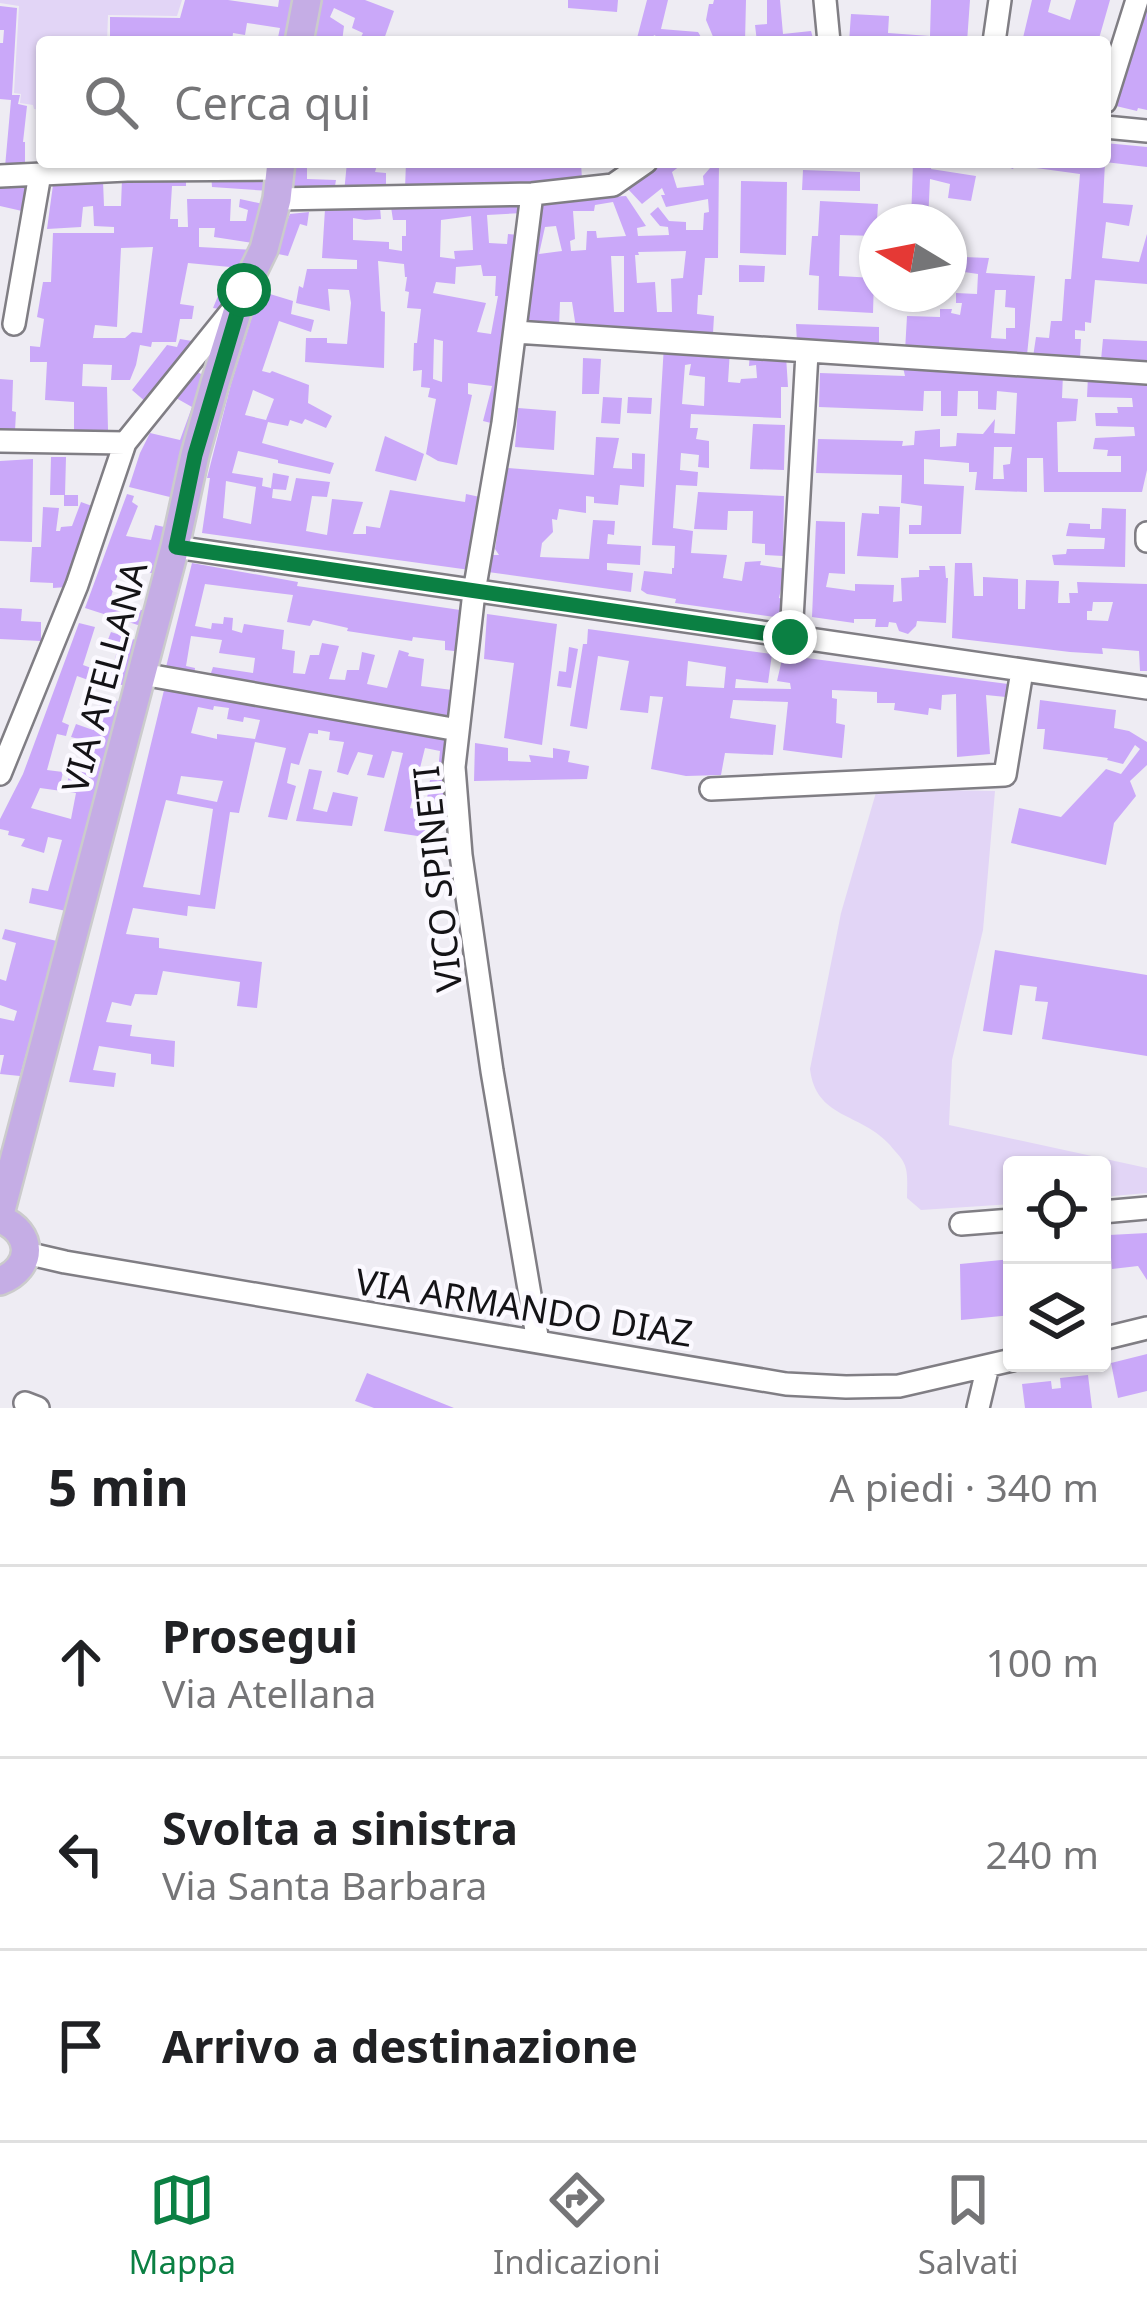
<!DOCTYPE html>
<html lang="it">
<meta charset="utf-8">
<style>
body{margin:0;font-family:"Noto Sans",sans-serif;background:#f6f6f6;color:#202124}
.controls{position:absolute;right:36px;bottom:36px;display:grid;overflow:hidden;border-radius:12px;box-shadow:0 3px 9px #0004}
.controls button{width:108px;height:108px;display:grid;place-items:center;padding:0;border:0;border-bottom:3px solid #e0e0e0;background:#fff;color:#202124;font:60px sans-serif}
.compass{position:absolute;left:859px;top:204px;width:108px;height:108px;border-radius:50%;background:#fff;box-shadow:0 3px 9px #0004;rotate:280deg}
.stop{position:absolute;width:36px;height:36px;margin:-27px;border:9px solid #0b8043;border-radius:50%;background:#fff}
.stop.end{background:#0b8043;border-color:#fff;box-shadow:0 3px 12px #0008}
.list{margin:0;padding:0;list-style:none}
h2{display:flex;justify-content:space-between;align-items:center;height:156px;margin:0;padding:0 48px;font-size:51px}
h2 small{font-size:39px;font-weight:400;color:#757577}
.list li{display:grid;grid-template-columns:78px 1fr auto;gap:36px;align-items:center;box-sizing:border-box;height:192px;padding:0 48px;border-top:3px solid #e0e0e0}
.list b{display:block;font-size:45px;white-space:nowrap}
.list p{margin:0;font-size:39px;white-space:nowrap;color:#757577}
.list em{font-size:39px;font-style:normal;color:#757577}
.icon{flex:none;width:66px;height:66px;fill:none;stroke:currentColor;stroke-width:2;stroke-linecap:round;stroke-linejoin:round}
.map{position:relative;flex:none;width:1147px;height:1408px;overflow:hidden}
.search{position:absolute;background:#fff;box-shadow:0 3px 9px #0004;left:36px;right:36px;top:36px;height:132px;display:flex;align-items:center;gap:30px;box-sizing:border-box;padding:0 42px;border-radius:12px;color:#757577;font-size:45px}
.sheet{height:732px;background:#fff}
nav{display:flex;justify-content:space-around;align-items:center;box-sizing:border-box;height:168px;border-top:3px solid #e0e0e0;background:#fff;font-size:33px;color:#757577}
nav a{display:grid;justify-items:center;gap:6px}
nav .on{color:#0b8043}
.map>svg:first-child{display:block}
.green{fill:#e2d5f6}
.building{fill:#caa8f9;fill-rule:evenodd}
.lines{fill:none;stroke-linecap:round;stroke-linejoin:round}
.minor-casing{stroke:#807e84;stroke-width:26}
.major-casing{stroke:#cbcbcc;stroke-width:32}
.minor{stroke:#fff;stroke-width:21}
.major{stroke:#c5ade5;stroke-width:27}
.route{stroke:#0b8043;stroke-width:15}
.labels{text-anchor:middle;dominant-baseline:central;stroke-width:9;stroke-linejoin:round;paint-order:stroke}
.street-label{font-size:36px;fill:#141316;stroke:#fbf9ff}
</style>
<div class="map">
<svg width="1147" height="1408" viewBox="0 0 1147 1408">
<rect width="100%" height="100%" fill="#eeecf3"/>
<path class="green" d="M0,0H182L177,16L108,15L107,42H42V110L34,109L33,105L20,103L21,94L14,93L19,6L0,3Z
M877,789L995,791L983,930L952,1060L949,1125L1147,1168V1193L1102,1197V1165H1012V1204L921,1210L907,1198C907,1189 908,1178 906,1169C904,1159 896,1153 890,1145C860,1112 816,1119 810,1069L841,913Z"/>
<path class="building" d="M185,0H228L278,7L279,0H301L294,42H277L280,28L247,23L245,35L233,33L232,42L110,40V17L180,18Z
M318,0H365L394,11L383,42L359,41L363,33L352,28L355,18L334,8L330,17L344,26L342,42H310Z
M568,0H618L617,12L568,8Z
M647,0H668L661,29L698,32L704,42L664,40L654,35L652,42H636Z
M714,0H746L745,42L714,39L706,20L709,4H713Z
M767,0H780L783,34L811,31L814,42H757L755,25L767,24Z
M931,0H970L967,42H849L851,14L889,16L888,33L930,36Z
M1032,0H1051L1048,12L1070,20L1076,0H1110L1098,42H1022Z
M1144,0H1147V110L1138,108L1137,111L1116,106Z
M0,6L17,8L12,95H20L18,104L27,106L23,142H25V168L5,167L11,100L0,99V43H3L4,30H0Z
M1105,143L1147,147V167L1105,162Z
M292,162H307V179L336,180L334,192L290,193Z
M347,162H378L375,172L386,173V190L344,193Z
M406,162H491L492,167L526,162V168L581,162L582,180L529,187L405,189Z
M660,162H685L672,172L677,188L704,185L703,176L710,168L709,162H719L718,258H705L702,295H698L697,314L714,316L713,333L576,328L572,302H560L559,327L524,326L540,201L626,196L646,226L637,228L638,236L669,235L668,227L660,226L650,214L658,207L669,221L686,222V230H703L704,213L709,212L708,199L666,207L661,195H665L662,188L642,204L627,188ZM613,202L626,236L597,238L596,231H587L586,250L571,251L570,241L575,239L573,211H594L595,205ZM556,226L562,251L539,254L545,227ZM686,251L683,278L671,279L672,312H657L655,282L637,283L635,255H639L638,252ZM611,256H624V312H614Z
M913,162H932L931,169L976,176L971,201L948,198L950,184L930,179L928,222H911Z
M1007,162H1105L1103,203L1133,205L1129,226L1106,222L1102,258L1139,262L1147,234V284L1095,280L1091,323L1085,322V331L1075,330V339H1081L1080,358L1033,357L1036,337L1049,338L1051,321H1062L1065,279H1071L1080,174L1015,165L1013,169L1005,166Z
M803,170L860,172V191L802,190Z
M186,173V186H172L170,219H178V227H188L187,199H231L230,221H246L248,210L239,207L240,199L268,205L259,244L214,237L215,228H199V247L255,250L226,310L213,308L230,267L188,263L180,304L194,306L192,319H180L176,342H152L151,347L140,345L136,365L130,380H111L112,365L83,364L82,386L107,387L108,430H74V402L45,400L47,362H30V346L40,347L44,319L37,317L43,282H51L53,233H114V227L94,226L93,206L83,207L81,227L47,229L53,185L103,181L104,206H121L122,179ZM153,247L142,333L132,332L125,338H93L95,325L117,327L121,248Z
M211,174L271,176L270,191L212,187Z
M741,181L787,182L786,255L740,253Z
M0,182H25L28,190L23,197L22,211L0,206Z
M523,199V213L487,215L489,243L507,244L508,234L519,235L495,424L483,421L492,386L468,383V394L472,395L457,465L438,461L426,454L436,399L428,397L430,388L421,387L422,370L413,371L414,343H417L421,309L407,308L409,292L405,291L407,277H405L404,264L378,261L381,311L385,312L384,368L305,362L306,338H327V343L347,344L351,303L349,290L328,289L330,311L296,303L299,286L303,288L307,269H357V260L322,258L325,209L380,207L381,219L365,220L353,218V240L389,242V249L402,251V236H406V220H393L391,207L448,201ZM471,216L473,250L454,251L455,259L440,257L441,220ZM481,265L483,276H496L495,296H498L491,334L477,332L486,303L433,293L436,282L455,284L456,267ZM434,339L443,341L442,382L433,379Z
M820,201L878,204L876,236L840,235L839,276L874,278L873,313L818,310L819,276L809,275L812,236H818Z
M309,212L307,226L300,224L288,256L273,253L290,214Z
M963,257L989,258L986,273L1035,276L1027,355L905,351L907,316L940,317V309H952L951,313L960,315L962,303H956V293L977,294L978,274L964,272ZM995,290H1006L1005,307L1015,308V328H1006V339L991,338Z
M739,265L765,266L764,282H739Z
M260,291L293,301L291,314L314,320L311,332L279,321L262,371L270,373L272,371L309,385L308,403L332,416L326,428L305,419L302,424L290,420L288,426L268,422L262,443L334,463L330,474L278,463V460L238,451L232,473L263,478L262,486L271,488L273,473L289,476L286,490L273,489L272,498L291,501L296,478L330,482L327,497L312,496L306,531L327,535L332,499L363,502L353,534H366V526L380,528L390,490L465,502L466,494L480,497L470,570L202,533L210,478H207L231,384ZM253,390L274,399L266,420L245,415ZM226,481L256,487L251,524L223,518Z
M796,324L879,327V349L797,343Z
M180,339L198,342L147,403L132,390L167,345L177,347Z
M1103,339L1147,341V362L1101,360Z
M664,345L730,350L728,382L740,383L741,379L757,378L756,365L749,366L750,351L786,356L788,387H781V418L691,414L690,428H698L696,439L709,441V468L698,467L699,455L681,453L680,470L698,472L697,486L676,485L673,528L693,531L691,553L727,555L723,578L742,581L745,562L761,561L760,565L788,569L784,589H781L779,598L784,599L782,618L675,603L676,599L647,594L641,590L644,571L672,574V568H674L675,546L652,545ZM691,364L689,375L705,377L704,406L682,404L685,365Z
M583,358L601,359L599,394H582Z
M903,367L1063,374L1062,398L1078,399L1076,421L1057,422L1058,472H1121V456H1107L1108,450L1093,449L1095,438L1135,436L1134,427L1096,426L1095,413H1118L1117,407H1133L1132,398L1087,397L1088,376L1147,377V470L1142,492H1044L1043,458H1027V492L975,490L977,472H969V463L924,459V484L964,486L961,534H909V525H921L922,506L901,503L902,475L816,473L818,439L903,441L902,446L914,445L915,431L940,429V447L956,446L957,433L983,434L995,419L994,433L1015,434L1017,393L997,391L996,410L978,409V391H958L957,416H941V391H924L923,411L819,407L820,373L905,376ZM994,447H1012L1010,464L1003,465L1004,479H993Z
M197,372L212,379L178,499L129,487L140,453L150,433L180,440L192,407L176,398Z
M0,379L13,380L12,411L16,412L15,431L0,430Z
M603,397L622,398L620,424L601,423Z
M628,397L652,398L651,414L627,413Z
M518,408L556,411L554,450L515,447Z
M753,424L785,425L784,470L750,469Z
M385,436L424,454L416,481L375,471Z
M596,437L619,438L613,468L632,469V453L645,454L644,487L620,485L618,505L594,503V497L586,496V513L559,509L557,520L552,519L553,532L542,543L540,557L589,559L593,520L615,521L614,535L608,534L607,544L641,546L640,565L607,563V570L633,573L631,592L488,572L491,555H499L495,549L507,468L594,475Z
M51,457H66L65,495H78V506H64V495H50Z
M33,459L32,542L0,541V461Z
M698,492L784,496L783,556L765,555V544L752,543L753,511H728L727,530L694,529Z
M127,494L134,496L132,502L138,506L126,536L151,540L155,525L169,528L157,574L120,567L110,600L148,612L144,627L85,608Z
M81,502L92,506L67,587L53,588V583L30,582L32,547H41L43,507L59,508L56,531H60L61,527L72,526Z
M879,506L900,507L898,558L857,556L862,513L879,514Z
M1102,508L1126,509L1125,567L1054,565L1052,555L1066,554L1067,549H1104L1105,538L1066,536L1069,523L1090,524V529H1101Z
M816,521L845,522V574L829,573L826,587L855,591V584L894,585L893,602L902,601L901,578L919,577V570H930L929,566H945L946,578H948L946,623L917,621L916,626L908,634L899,631L896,623L889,622L888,627H875L876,619H854V623L812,617Z
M192,563L298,582L297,586L467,611L463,652L445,650V641L413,637L412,641L347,631L348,628L313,620L310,626L287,622L293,595L205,584L195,626L211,629L212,623L223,624L224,617L233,618L232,630L242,633L244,624L284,630L282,649L295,651L293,673L305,674L310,655H319L322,643L339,646L329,679L345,680L347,670H359L362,652L375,655L367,684L387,688L399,650L409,653L408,656L424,659L421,686L460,691L456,719L209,679L213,667L253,673L255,658L219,653L222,640L191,636L186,666L195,668L194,677L165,671Z
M955,563H972L974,596H983V577L1018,579V609H1025L1026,580L1059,581L1058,603H1070L1069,593H1078L1077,582L1147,584V671H1140L1139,651L1102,648L1103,654L1070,652L952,638ZM1093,602H1113L1108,621L1087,620V611H1092Z
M0,608L22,609L21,621L41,622V641L0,639Z
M487,614L557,624L542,745L504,738L514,663L484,659Z
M79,623L95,627L83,665L97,670L94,682L77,676L62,722L69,725L66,736L57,734L47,770L63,772L61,781L67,783L71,769L84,772L90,742L71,737L76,724L93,730L102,697L124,703L102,790L97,788L66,911L29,903L32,888L48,891L62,840L48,837L44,853L21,846L25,839L8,835L9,831L0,829V819L23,774ZM40,788L76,793L71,819L31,808Z
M588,629L772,654L768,683L736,679L735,688L791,689L790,683L777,681L783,655L1008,684L1006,697L986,695L990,754L957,757L956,694L942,695L941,710L929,708L928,715L894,710L895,703H877V692L832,690V698L837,699L836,723L845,725L842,758L783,750L788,702L733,700L730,718L776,725L773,755L725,753L721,775L686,776L651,769L663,697L650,696L648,713L620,710L629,661L598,656L587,729L570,726L583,644H587ZM688,661L726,667L724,688L686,686Z
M111,632L139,641L128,686L109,683L118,647L107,642Z
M569,647L578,649L571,688L557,686L559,671L566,672Z
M165,686L451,735V817L443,815L441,822L434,821L431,838L384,831L403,753L392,751L384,778L367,775L373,755L358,752L348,775L337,772L344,742L329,740L330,732L318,730V734L309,733L299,765L291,763L287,783L296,786L287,820L268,817L286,748L255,742L239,813L230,812L215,909L188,906L187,916L133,908L126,934L159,938V948L262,962L257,1008L237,1006L240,982L163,971L157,995L135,994L131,1006L112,1002L106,1022L132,1025L130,1036L175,1041L174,1067L151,1064V1054L99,1046L93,1070L116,1073L114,1087L69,1082ZM214,706L229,708L227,719L243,722L244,717L260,720L255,739L217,734V739L191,733L198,707L213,710ZM425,748L440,751L437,780H430L425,811L410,808ZM181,776L223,781L217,802L177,794ZM166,800L213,809L200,895L143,887Z
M1040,700L1116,710L1114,728L1129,731L1147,742V765L1130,781L1136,796L1114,823L1106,865L1011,843L1019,808L1061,817L1106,769L1121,774L1140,749L1135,745L1123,764L1107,760L1108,758L1043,749L1045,729H1037Z
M475,743L508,748V761L531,762L529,755L553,758V748L570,751L568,762L589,766L587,779L474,781Z
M309,769L322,771L313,809L327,812L333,792L358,797L352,826L296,821Z
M5,929L57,941L20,1076L0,1074L4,1055H0V1018L14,1021L17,1011L0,1005V979L6,981L16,943L2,939Z
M995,950L1147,975V1056L1042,1039L1048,1002L1035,1001L1037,987L1020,985L1012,1035L983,1031Z
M1147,1233V1280L1138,1266L1112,1269L1109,1235Z
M1012,1259V1315L961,1320L960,1264Z
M1147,1354V1391L1118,1398L1111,1363Z
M367,1373L454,1408H374L355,1401Z
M1088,1375L1092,1408H1025L1022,1384L1051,1381L1052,1389L1061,1388L1060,1378Z"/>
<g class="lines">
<defs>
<path id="minor" d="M825,0L829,42
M994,42L1000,0
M1105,102L1137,0
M1105,127L1147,131
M0,176L127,170L280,169
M532,194L503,423L474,592L454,767L461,855L492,1071L538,1342
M277,199L532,194L613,185L646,162
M14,324L40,174
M515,332L1147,373
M0,441L125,443
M1147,533V541
M175,547L1147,688
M791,637L807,353
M142,674L458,730
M0,774L77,585L125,443L234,308
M711,789L1005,775L1022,671
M1102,1212L1147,1208
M961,1224L1012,1220
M26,1253L65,1262L786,1384L846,1387L899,1386L1012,1360
M1102,1339L1147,1328
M25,1403L38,1408
M978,1408L988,1366"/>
<path id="major" d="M299,42L307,0
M0,1214L175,547L195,455L215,383L244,290L264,249L277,199L281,162
M0,1219C34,1232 34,1268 0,1281"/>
</defs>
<use href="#minor" class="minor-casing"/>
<use href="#major" class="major-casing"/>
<use href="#minor" class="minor"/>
<use href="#major" class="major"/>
</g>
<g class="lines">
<path class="route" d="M244,290L195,455L176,547L790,637"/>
</g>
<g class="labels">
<g class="street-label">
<text transform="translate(104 677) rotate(-75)">VIA ATELLANA</text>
<text transform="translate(437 879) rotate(-96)">VICO SPINETI</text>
<text transform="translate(524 1307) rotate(9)">VIA ARMANDO DIAZ</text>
</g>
</g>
</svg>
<div class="controls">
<button><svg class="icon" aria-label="locate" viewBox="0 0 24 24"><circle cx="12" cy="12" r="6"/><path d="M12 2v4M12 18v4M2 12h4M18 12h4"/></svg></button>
<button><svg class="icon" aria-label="layers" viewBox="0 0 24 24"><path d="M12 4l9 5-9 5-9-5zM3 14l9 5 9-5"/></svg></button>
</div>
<svg class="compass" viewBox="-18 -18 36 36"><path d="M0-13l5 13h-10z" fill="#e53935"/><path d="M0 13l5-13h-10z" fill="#757577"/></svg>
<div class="stop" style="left:244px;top:290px"></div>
<div class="stop end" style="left:790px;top:637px"></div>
<div class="search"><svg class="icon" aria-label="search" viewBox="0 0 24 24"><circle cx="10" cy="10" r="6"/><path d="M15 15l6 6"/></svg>Cerca qui</div>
</div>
<section class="sheet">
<h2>5 min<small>A piedi · 340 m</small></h2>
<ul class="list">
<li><svg class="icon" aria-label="ahead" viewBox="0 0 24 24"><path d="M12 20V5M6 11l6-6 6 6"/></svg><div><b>Prosegui</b><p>Via Atellana</p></div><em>100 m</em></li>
<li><svg class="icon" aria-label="left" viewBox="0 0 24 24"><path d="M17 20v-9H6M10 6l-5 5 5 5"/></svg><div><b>Svolta a sinistra</b><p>Via Santa Barbara</p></div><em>240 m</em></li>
<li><svg class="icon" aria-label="arrive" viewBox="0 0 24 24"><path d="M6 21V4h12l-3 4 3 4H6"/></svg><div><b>Arrivo a destinazione</b></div></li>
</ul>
</section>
<nav>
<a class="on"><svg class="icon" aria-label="map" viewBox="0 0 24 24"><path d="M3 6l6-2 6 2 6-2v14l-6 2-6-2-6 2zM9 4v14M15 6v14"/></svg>Mappa</a>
<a><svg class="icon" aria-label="directions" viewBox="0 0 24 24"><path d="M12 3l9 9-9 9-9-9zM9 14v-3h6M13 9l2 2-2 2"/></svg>Indicazioni</a>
<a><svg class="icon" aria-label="saved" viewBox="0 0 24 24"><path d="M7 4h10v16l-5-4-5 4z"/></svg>Salvati</a>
</nav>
